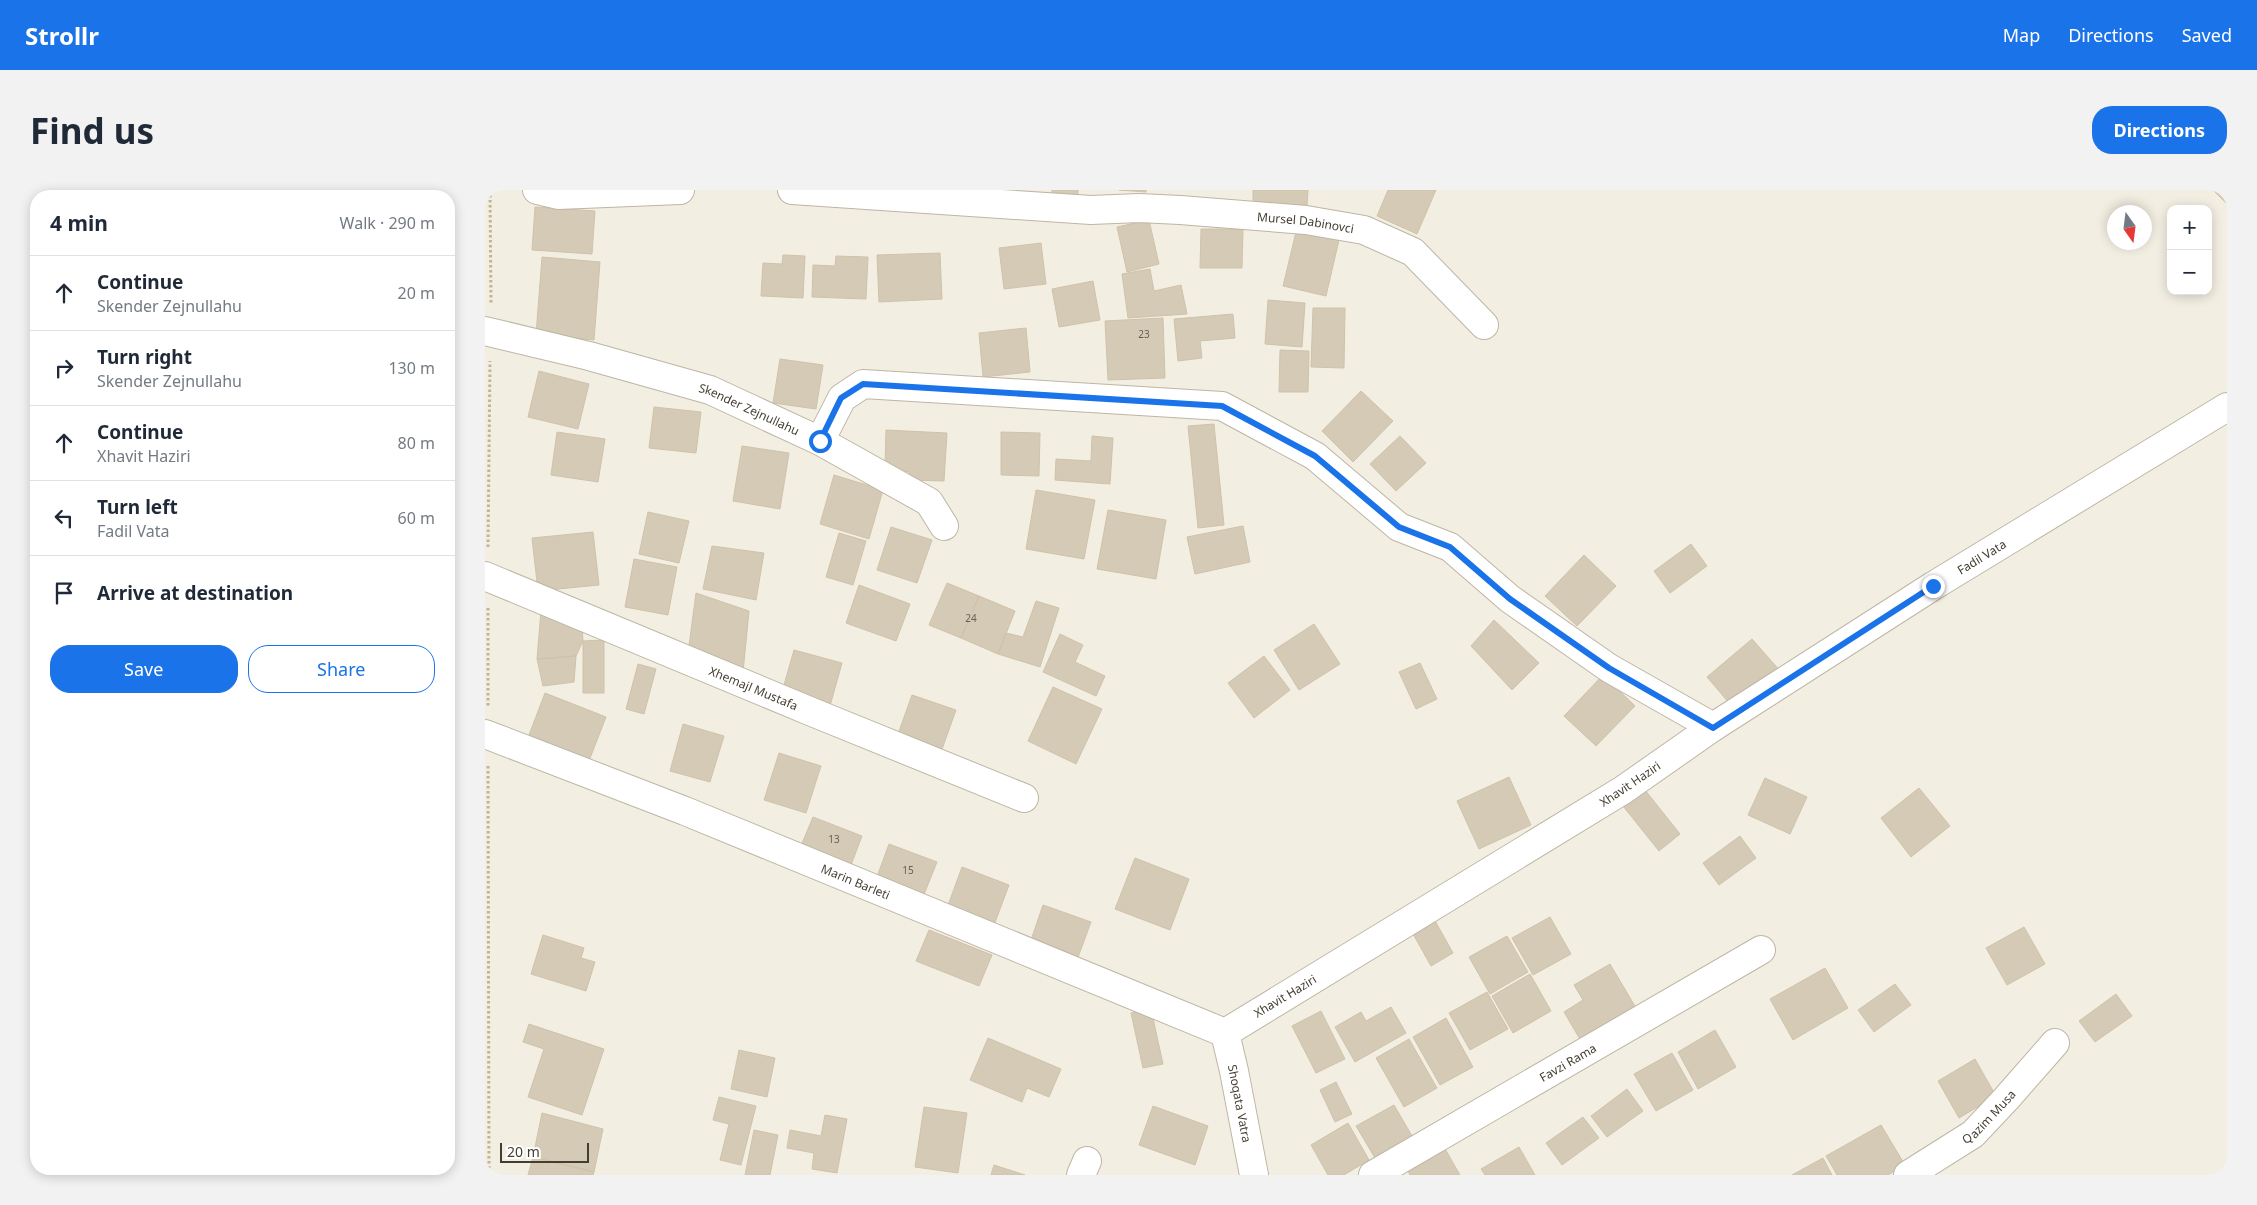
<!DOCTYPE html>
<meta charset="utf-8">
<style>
body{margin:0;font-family:"Noto Sans",sans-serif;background:#f2f2f3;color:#1f2937}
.controls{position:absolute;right:15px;top:15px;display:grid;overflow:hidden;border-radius:10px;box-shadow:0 2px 12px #0003}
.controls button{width:45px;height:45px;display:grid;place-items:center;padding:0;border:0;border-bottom:1px solid #e0e1e3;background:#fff;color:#1f2937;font:25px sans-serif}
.compass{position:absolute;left:1622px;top:15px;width:45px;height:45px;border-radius:50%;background:#fff;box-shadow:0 2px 12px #0003;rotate:166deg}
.scale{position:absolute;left:15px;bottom:12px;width:89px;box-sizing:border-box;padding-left:5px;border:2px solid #443e32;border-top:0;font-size:14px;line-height:18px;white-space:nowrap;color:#443e32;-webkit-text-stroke:4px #fff;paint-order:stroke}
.stop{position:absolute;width:15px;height:15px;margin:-11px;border:4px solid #1a73e8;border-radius:50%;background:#fff}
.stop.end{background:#1a73e8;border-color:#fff;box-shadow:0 1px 5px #0008}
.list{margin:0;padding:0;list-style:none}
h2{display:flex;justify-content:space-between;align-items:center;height:65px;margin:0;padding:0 20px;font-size:21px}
h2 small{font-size:16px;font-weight:400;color:#747a83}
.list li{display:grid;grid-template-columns:32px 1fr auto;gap:15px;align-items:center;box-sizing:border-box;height:75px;padding:0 20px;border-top:1px solid #e0e1e3}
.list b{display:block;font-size:19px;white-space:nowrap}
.list p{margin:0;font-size:16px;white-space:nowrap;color:#747a83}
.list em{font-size:16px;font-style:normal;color:#747a83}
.actions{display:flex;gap:10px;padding:15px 20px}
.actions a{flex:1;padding:11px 0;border:1px solid #1a73e8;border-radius:20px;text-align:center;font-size:18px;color:#1a73e8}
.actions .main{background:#1a73e8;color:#fff}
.icon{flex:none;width:28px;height:28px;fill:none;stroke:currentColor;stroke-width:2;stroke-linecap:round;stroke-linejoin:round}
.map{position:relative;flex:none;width:1742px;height:985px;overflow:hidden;border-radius:20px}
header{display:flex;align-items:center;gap:30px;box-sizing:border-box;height:70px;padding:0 25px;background:#1a73e8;color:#fff}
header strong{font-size:24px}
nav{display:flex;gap:28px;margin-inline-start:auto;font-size:18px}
.intro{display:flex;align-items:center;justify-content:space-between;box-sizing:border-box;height:120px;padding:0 30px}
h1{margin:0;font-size:35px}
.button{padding:12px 22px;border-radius:20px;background:#1a73e8;color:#fff;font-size:18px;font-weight:700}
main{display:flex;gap:30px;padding:0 30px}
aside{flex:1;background:#fff;border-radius:20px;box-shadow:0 2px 12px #0003}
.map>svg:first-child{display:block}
.building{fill:#d4cab6;stroke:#d0c2a9}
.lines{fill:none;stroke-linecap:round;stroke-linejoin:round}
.street-casing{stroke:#beb6a4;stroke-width:30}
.path{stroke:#c2b394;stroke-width:3;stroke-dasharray:2.5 2.5;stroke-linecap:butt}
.street{stroke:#fff;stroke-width:28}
.route{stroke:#1a73e8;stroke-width:6}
.labels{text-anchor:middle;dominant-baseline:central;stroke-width:5;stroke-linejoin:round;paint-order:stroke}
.number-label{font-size:10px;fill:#686153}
.street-label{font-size:12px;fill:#443e32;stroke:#fff}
</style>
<header>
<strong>Strollr</strong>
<nav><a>Map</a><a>Directions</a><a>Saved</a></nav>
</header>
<div class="intro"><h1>Find us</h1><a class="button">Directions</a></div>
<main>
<aside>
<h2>4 min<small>Walk · 290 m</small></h2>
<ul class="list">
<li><svg class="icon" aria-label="ahead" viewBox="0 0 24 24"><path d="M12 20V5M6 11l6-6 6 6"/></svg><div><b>Continue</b><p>Skender Zejnullahu</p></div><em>20 m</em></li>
<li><svg class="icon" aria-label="right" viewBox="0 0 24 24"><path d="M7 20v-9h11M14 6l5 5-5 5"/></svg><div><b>Turn right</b><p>Skender Zejnullahu</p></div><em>130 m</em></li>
<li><svg class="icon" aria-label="ahead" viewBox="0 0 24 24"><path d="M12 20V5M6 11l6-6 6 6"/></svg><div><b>Continue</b><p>Xhavit Haziri</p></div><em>80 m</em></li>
<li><svg class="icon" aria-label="left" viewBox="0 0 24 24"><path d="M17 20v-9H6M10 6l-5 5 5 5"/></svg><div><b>Turn left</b><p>Fadil Vata</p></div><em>60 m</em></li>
<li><svg class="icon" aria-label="arrive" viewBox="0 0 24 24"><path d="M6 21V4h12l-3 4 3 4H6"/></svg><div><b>Arrive at destination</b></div></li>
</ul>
<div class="actions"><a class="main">Save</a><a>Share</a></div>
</aside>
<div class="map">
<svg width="1742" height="985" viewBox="0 0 1742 985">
<rect width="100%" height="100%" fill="#f3eee2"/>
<path class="building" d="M567,0H593V10L567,11Z
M634,0H661V2Z
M768,0H823L822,16L768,14Z
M903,0H951L932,44L892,26Z
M1728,0H1742V14Z
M50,17L110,21L107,64L47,60Z
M664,30L674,74L642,82L632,37Z
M716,39H758L757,78H715Z
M811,42L854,50L841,106L798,96Z
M556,53L561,94L519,99L514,58Z
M455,63L457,109L394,112L392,65Z
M298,65L320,66L318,108L276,106L278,73L297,74Z
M351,66L383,67L381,109L327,107L328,75L350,76Z
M57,67L115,72L109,150L51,145Z
M665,79L669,101L696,95L702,124L643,128L637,84Z
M608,91L615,130L574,137L567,99Z
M783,110L820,113L817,157L780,154Z
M828,118H860L859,178L826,177Z
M748,124L750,148L715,151L717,168L693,171L689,129Z
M678,128L680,188L623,190L620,131Z
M541,138L545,182L498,187L494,143Z
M795,160L824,161L823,202H794Z
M295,169L338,175L331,219L288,213Z
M54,181L104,194L93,239L43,227Z
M876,201L908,231L868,272L837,241Z
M169,217L216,222L211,263L164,258Z
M729,234L739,335L713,338L703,236Z
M401,240L462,243L459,291L423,290L424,282L400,277Z
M72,242L120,249L113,292L66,285Z
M516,242L555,243L554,286L516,285Z
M607,246L628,248L625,294L570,290L571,269L606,271Z
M915,246L941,273L911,301L885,274Z
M257,256L304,263L295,319L248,311Z
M349,285L398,300L384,349L335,334Z
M551,300L610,310L599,369L541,359Z
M623,320L681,330L671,389L612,379Z
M163,322L204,331L194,373L154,364Z
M758,336L765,372L710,384L702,347Z
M406,337L447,350L432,393L392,380Z
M108,342L114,395L53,401L47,348Z
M354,343L381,351L368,395L341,387Z
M1206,354L1222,376L1185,403L1169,381Z
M227,356L279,363L271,410L218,399Z
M1099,365L1131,396L1092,436L1060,406Z
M149,369L192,377L183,425L140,417Z
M462,393L494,406L476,448L444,435Z
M374,395L425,414L411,451L361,433Z
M211,403L264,421L258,482L204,456Z
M494,406L530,421L513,464L476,448Z
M551,411L574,418L555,477L513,464L521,443L538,447Z
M56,421L97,438L98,451L91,466L52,469Z
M1009,430L1054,473L1027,500L986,456Z
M829,434L855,474L814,500L789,460Z
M575,444L598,455L590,472L620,486L611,506L558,482Z
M1267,449L1297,483L1251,521L1222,487Z
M119,450V503H98V451Z
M309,460L357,473L345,516L297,502Z
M91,466L89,492L58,496L52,469Z
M779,466L805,500L769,528L743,493Z
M935,473L952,509L931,519L914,482Z
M153,474L171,479L159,524L141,519Z
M1118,485L1150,516L1111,556L1079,526Z
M568,497L617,519L591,574L543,551Z
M60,503L121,527L102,576L62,560L65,553L44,545Z
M427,505L471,520L456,562L413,544Z
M198,534L239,546L225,592L185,581Z
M294,563L336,576L321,623L279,610Z
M1024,587L1046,635L994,659L972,611Z
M1280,588L1322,607L1305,644L1263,625Z
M1434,598L1465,636L1426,667L1396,628Z
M1160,600L1195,644L1174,661L1138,616Z
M328,627L377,646L363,683L313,663Z
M1255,646L1271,668L1234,695L1218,673Z
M404,654L452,672L436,712L389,695Z
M650,668L704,689L685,740L630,719Z
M477,677L524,695L509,735L462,718Z
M558,715L606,732L592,770L545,753Z
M1065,727L1086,764L1048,785L1027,748Z
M949,729L968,763L946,776L927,742Z
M1539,737L1560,774L1522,795L1501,758Z
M444,740L507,765L494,796L431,771Z
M58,745L99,758L96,768L110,772L101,801L46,784Z
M1022,746L1043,782L1005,804L984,767Z
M1125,774L1151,818L1096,851L1079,822L1098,810L1089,795Z
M1340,778L1363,818L1308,850L1285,809Z
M1045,784L1066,821L1028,843L1007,806Z
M1410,794L1426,815L1389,842L1373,820Z
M1002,802L1023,839L985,860L964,823Z
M1631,804L1647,826L1610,852L1594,831Z
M906,817L921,843L870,872L850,837L876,822L881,831Z
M666,819L678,874L658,878L646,823Z
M836,821L860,869L831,883L807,836Z
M961,828L988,877L955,895L928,847Z
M44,834L119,859L97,925L43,907L59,859L38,852Z
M1230,840L1251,877L1213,899L1193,862Z
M503,848L576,879L564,907L542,898L537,912L485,890Z
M924,849L952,898L919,917L891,868Z
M254,860L290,868L282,907L246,899Z
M1187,863L1208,900L1171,921L1149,884Z
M1490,869L1511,906L1474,928L1453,891Z
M851,892L867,924L850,932L835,900Z
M1142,899L1158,921L1122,947L1106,926Z
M234,907L271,916L256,975L235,970L244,934L228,930Z
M909,915L930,951L893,973L871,936Z
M668,916L723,936L710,975L654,955Z
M439,917L482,923L473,983L430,977Z
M57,923L118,939L109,982L48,967Z
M340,925L362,929L352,983L327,979L329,963L302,958L305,940L336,946Z
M1098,927L1114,948L1077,975L1061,953Z
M863,933L884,970L859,985H843L826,955Z
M1396,935L1420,975L1403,985H1352L1341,966Z
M269,940L293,945L285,985H260Z
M959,957L975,985H925L922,979Z
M1034,957L1050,985H1000L996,979Z
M48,967L109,982L108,985H43Z
M1338,968L1347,985H1307Z
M509,975L540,985H506Z"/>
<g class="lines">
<defs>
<g id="street">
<path d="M52,0L73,5L195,0"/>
<path id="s1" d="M307,0L606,20L654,18L695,20L821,30L879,40L928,62L999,135"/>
<path id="s2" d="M0,141L104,166L225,200L335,251L357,208L378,194L737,216L830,266L914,337L965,357L1025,409L1124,478L1228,537L1138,600L740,843"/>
<path d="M335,251L444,312L459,336"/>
<path id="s3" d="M0,386L327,522L539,608"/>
<path id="s4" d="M1228,537L1448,396L1742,217"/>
<path id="s5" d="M0,544L200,621L740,843"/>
<path id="s6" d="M740,843L749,881L769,985"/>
<path d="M596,985L602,971"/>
<path id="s7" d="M888,985L1276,760"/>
<path id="s8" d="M1423,985L1488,944L1521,909L1570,853"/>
</g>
</defs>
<use href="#street" class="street-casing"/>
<path class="path" d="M5,0L6,114
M3,357L5,171
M3,418V517
M3,576L4,985"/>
<use href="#street" class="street"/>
</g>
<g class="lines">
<path class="route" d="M335,251L356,208L378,194L737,216L830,266L914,337L965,357L1025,409L1124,478L1228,538L1448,396"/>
</g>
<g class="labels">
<g class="number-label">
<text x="659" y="144">23</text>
<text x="486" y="428">24</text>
<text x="349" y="649">13</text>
<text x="423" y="680">15</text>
</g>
<g class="street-label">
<text stroke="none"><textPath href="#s1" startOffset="515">Mursel Dabinovci</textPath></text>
<text stroke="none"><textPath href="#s2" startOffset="276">Skender Zejnullahu</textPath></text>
<text stroke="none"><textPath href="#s4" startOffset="318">Fadil Vata</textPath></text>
<text stroke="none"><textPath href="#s3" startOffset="291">Xhemajl Mustafa</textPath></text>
<text transform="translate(1145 594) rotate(-34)">Xhavit Haziri</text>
<text stroke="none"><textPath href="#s5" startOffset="399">Marin Barleti</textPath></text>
<text transform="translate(800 806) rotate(-31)">Xhavit Haziri</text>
<text stroke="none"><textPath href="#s7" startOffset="225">Favzi Rama</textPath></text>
<text stroke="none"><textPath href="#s6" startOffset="72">Shoqata Vatra</textPath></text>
<text stroke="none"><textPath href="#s8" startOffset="100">Qazim Musa</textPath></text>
</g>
</g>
</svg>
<div class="controls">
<button>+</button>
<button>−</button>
</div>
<svg class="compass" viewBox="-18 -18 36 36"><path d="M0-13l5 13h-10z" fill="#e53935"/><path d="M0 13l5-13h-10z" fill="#747a83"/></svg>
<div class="scale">20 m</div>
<div class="stop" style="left:335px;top:251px"></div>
<div class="stop end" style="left:1448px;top:396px"></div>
</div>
</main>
